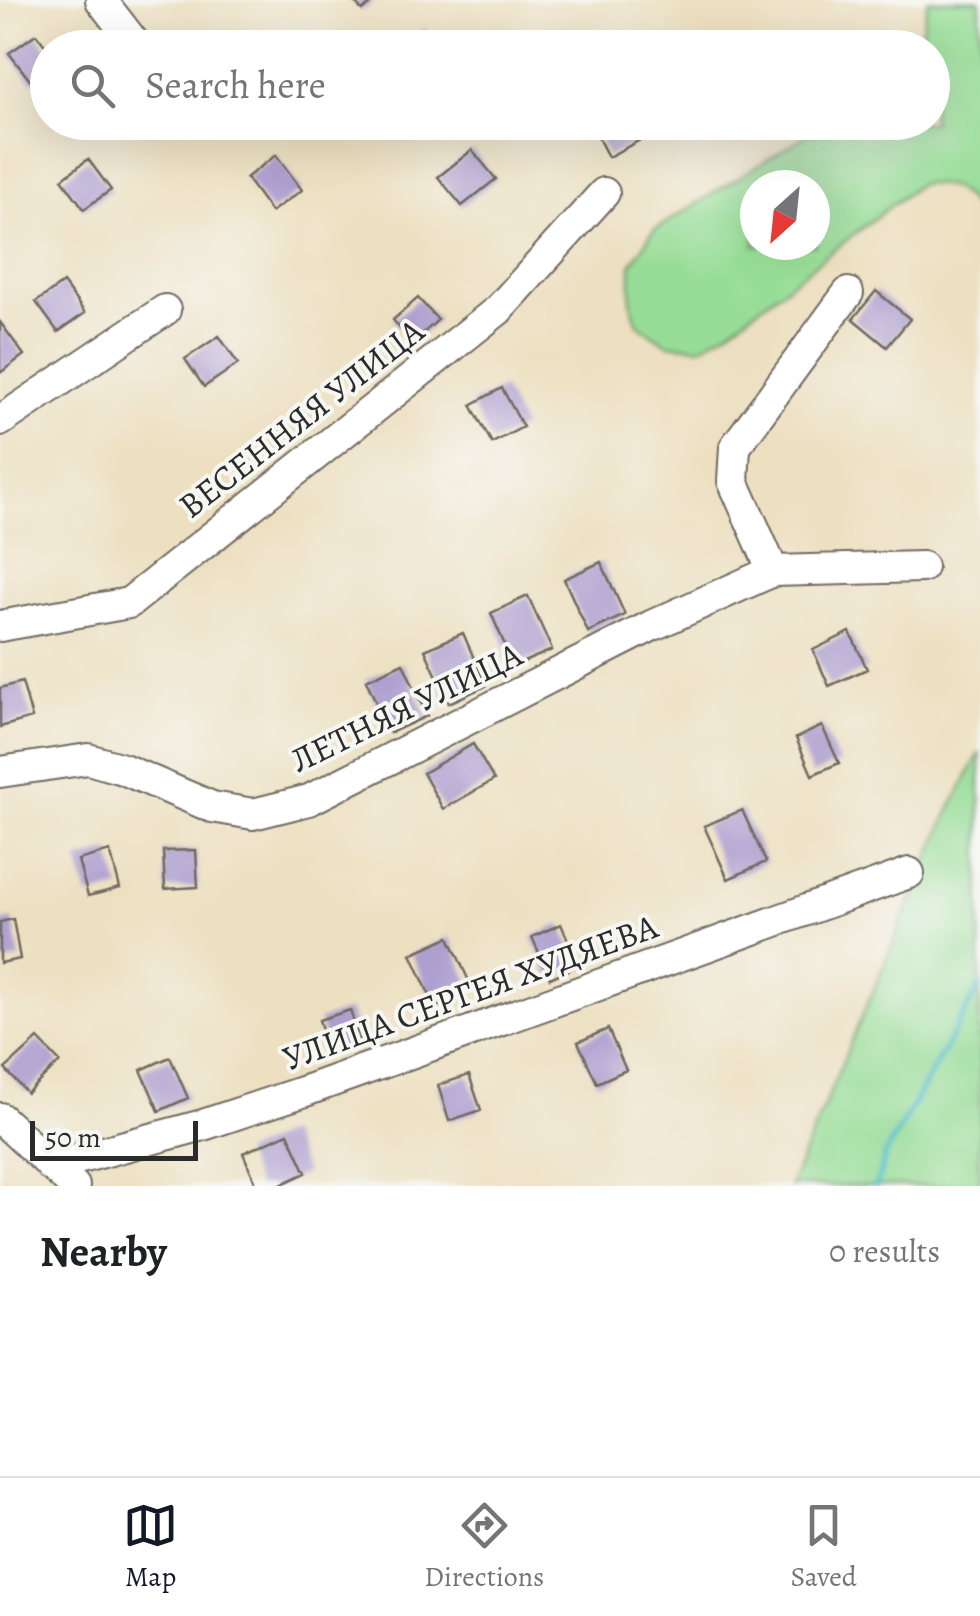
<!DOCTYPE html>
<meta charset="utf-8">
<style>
body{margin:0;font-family:Alegreya,serif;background:#f6f6f6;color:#202124}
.compass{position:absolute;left:740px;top:170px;width:90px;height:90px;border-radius:50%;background:#fff;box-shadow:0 10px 40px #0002;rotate:207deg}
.scale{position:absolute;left:30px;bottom:25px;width:168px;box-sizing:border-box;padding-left:10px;border:5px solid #2b2b2b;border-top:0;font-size:28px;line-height:35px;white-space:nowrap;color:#2b2b2b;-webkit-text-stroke:8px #f6f6f2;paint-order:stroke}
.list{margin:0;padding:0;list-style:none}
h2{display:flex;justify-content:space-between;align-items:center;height:130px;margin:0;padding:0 40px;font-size:42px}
h2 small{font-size:32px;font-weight:400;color:#757577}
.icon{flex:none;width:55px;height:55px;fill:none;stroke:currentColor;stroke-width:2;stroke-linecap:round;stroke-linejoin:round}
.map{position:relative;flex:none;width:980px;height:1186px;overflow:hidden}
.search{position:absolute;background:#fff;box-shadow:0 10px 40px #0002;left:30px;right:30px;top:30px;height:110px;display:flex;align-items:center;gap:25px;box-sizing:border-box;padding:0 35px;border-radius:55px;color:#757577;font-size:38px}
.sheet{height:290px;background:#fff}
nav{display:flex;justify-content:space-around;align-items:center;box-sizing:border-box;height:140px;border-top:2px solid #e0e0e0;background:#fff;font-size:28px;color:#757577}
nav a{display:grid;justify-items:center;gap:5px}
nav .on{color:#111827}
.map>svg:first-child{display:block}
.green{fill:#97dd97;stroke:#618461;stroke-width:2.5;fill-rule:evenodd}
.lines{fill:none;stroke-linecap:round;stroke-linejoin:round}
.stream{stroke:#50bec5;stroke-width:6}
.building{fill:#ad9ecf}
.minor-casing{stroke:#6f6a60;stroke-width:34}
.minor{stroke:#fff;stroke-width:30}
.labels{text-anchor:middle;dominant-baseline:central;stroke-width:8;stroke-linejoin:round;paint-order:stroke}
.street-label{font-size:35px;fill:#2b2b2b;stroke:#f6f6f2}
</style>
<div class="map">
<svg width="980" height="1186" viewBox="0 0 980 1186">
<rect width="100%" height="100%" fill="#f6f6f2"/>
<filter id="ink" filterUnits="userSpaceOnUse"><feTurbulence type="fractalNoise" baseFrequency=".01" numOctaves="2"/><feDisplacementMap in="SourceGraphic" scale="20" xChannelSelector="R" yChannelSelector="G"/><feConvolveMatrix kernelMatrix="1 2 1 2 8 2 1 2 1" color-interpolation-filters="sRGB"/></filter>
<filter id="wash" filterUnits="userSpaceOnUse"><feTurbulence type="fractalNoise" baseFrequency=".0048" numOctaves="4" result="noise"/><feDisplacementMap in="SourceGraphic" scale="40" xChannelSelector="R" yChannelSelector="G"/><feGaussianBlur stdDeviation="2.25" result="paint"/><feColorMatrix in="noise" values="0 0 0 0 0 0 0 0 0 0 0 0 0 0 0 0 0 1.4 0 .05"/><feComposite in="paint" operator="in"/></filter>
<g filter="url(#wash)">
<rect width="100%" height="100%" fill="#ede0c1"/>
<path class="green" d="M928,0H980V218C963,189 952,183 919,184L731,329L700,347L668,344L638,325L631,302V265L653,231L826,123L932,122V48L918,47ZM755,185H815V245H755Z
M980,752V1186H790L948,814Z"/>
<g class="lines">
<path class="stream" d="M876,1186L886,1153L980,986"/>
</g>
<g id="blocks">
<path class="building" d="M353,0H375L362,11Z
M425,28L440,48H401Z
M36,34L48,49V72L32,83L9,53Z
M590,122H638L646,137L608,157Z
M472,150L496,179L462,206L438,177Z
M276,155L302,190L271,212L246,178Z
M88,159L111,190L84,209L62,179Z
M63,283L85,313L58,332L36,302Z
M876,291L910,319L887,347L853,319Z
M418,298L438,320L412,343L393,320Z
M0,322L24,355L0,373Z
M219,336L238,364L204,387L185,359Z
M502,388L523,427L492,443L471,405Z
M601,562L625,615L588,632L564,579Z
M528,596L552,650L514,666L491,613Z
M850,632L867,669L829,686L813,650Z
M463,633L486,686L449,703L425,650Z
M403,663L427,716L390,733L366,680Z
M22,682L32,718L0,727V688Z
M822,726L839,763L812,775L796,738Z
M473,744L494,780L443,809L423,773Z
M742,810L766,862L728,879L704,826Z
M196,850L198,887L165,889L163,851Z
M110,851L120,888L88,896L78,860Z
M13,919L20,959L0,963V922Z
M561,924L579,965L550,978L532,937Z
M449,937L473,990L435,1007L411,954Z
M350,1010L361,1046L330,1056L319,1020Z
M608,1029L626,1070L597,1083L578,1042Z
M38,1039L60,1062L27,1093L5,1069Z
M170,1057L188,1098L159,1111L141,1070Z
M469,1075L481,1110L449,1121L438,1085Z
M288,1133L306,1173L278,1186H257L243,1153Z"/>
</g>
</g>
<g filter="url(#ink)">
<use href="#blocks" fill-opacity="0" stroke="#6f6a60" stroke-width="2.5"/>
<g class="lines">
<defs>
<path id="minor" d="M101,0L138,48
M848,293L735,447L733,481L773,571L922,567
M0,421L165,310
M0,626L129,603L498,310L604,193
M0,772L88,759L123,769L212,807L253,814L309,800L651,626L773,571
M0,1118L74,1186
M51,1166L203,1125L308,1090L909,873"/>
</defs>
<use href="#minor" class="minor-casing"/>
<use href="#minor" class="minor"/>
</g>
</g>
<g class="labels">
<g class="street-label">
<text transform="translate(301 418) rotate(-38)">ВЕСЕННЯЯ УЛИЦА</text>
<text transform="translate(406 707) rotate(-26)">ЛЕТНЯЯ УЛИЦА</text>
<text transform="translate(470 992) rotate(-20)">УЛИЦА СЕРГЕЯ ХУДЯЕВА</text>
</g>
</g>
</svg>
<svg class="compass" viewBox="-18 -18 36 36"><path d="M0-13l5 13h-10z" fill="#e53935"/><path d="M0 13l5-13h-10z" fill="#757577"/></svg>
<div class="scale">50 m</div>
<div class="search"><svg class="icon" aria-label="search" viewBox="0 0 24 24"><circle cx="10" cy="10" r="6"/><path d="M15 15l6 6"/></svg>Search here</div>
</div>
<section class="sheet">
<h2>Nearby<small>0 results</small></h2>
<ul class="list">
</ul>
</section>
<nav>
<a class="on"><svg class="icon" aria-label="map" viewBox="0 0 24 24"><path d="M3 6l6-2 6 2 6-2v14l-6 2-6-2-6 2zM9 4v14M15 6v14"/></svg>Map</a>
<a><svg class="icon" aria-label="directions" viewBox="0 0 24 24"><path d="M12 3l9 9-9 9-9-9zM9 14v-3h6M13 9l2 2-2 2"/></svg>Directions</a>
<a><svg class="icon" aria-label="saved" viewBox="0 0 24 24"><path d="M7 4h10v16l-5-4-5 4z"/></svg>Saved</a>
</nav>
